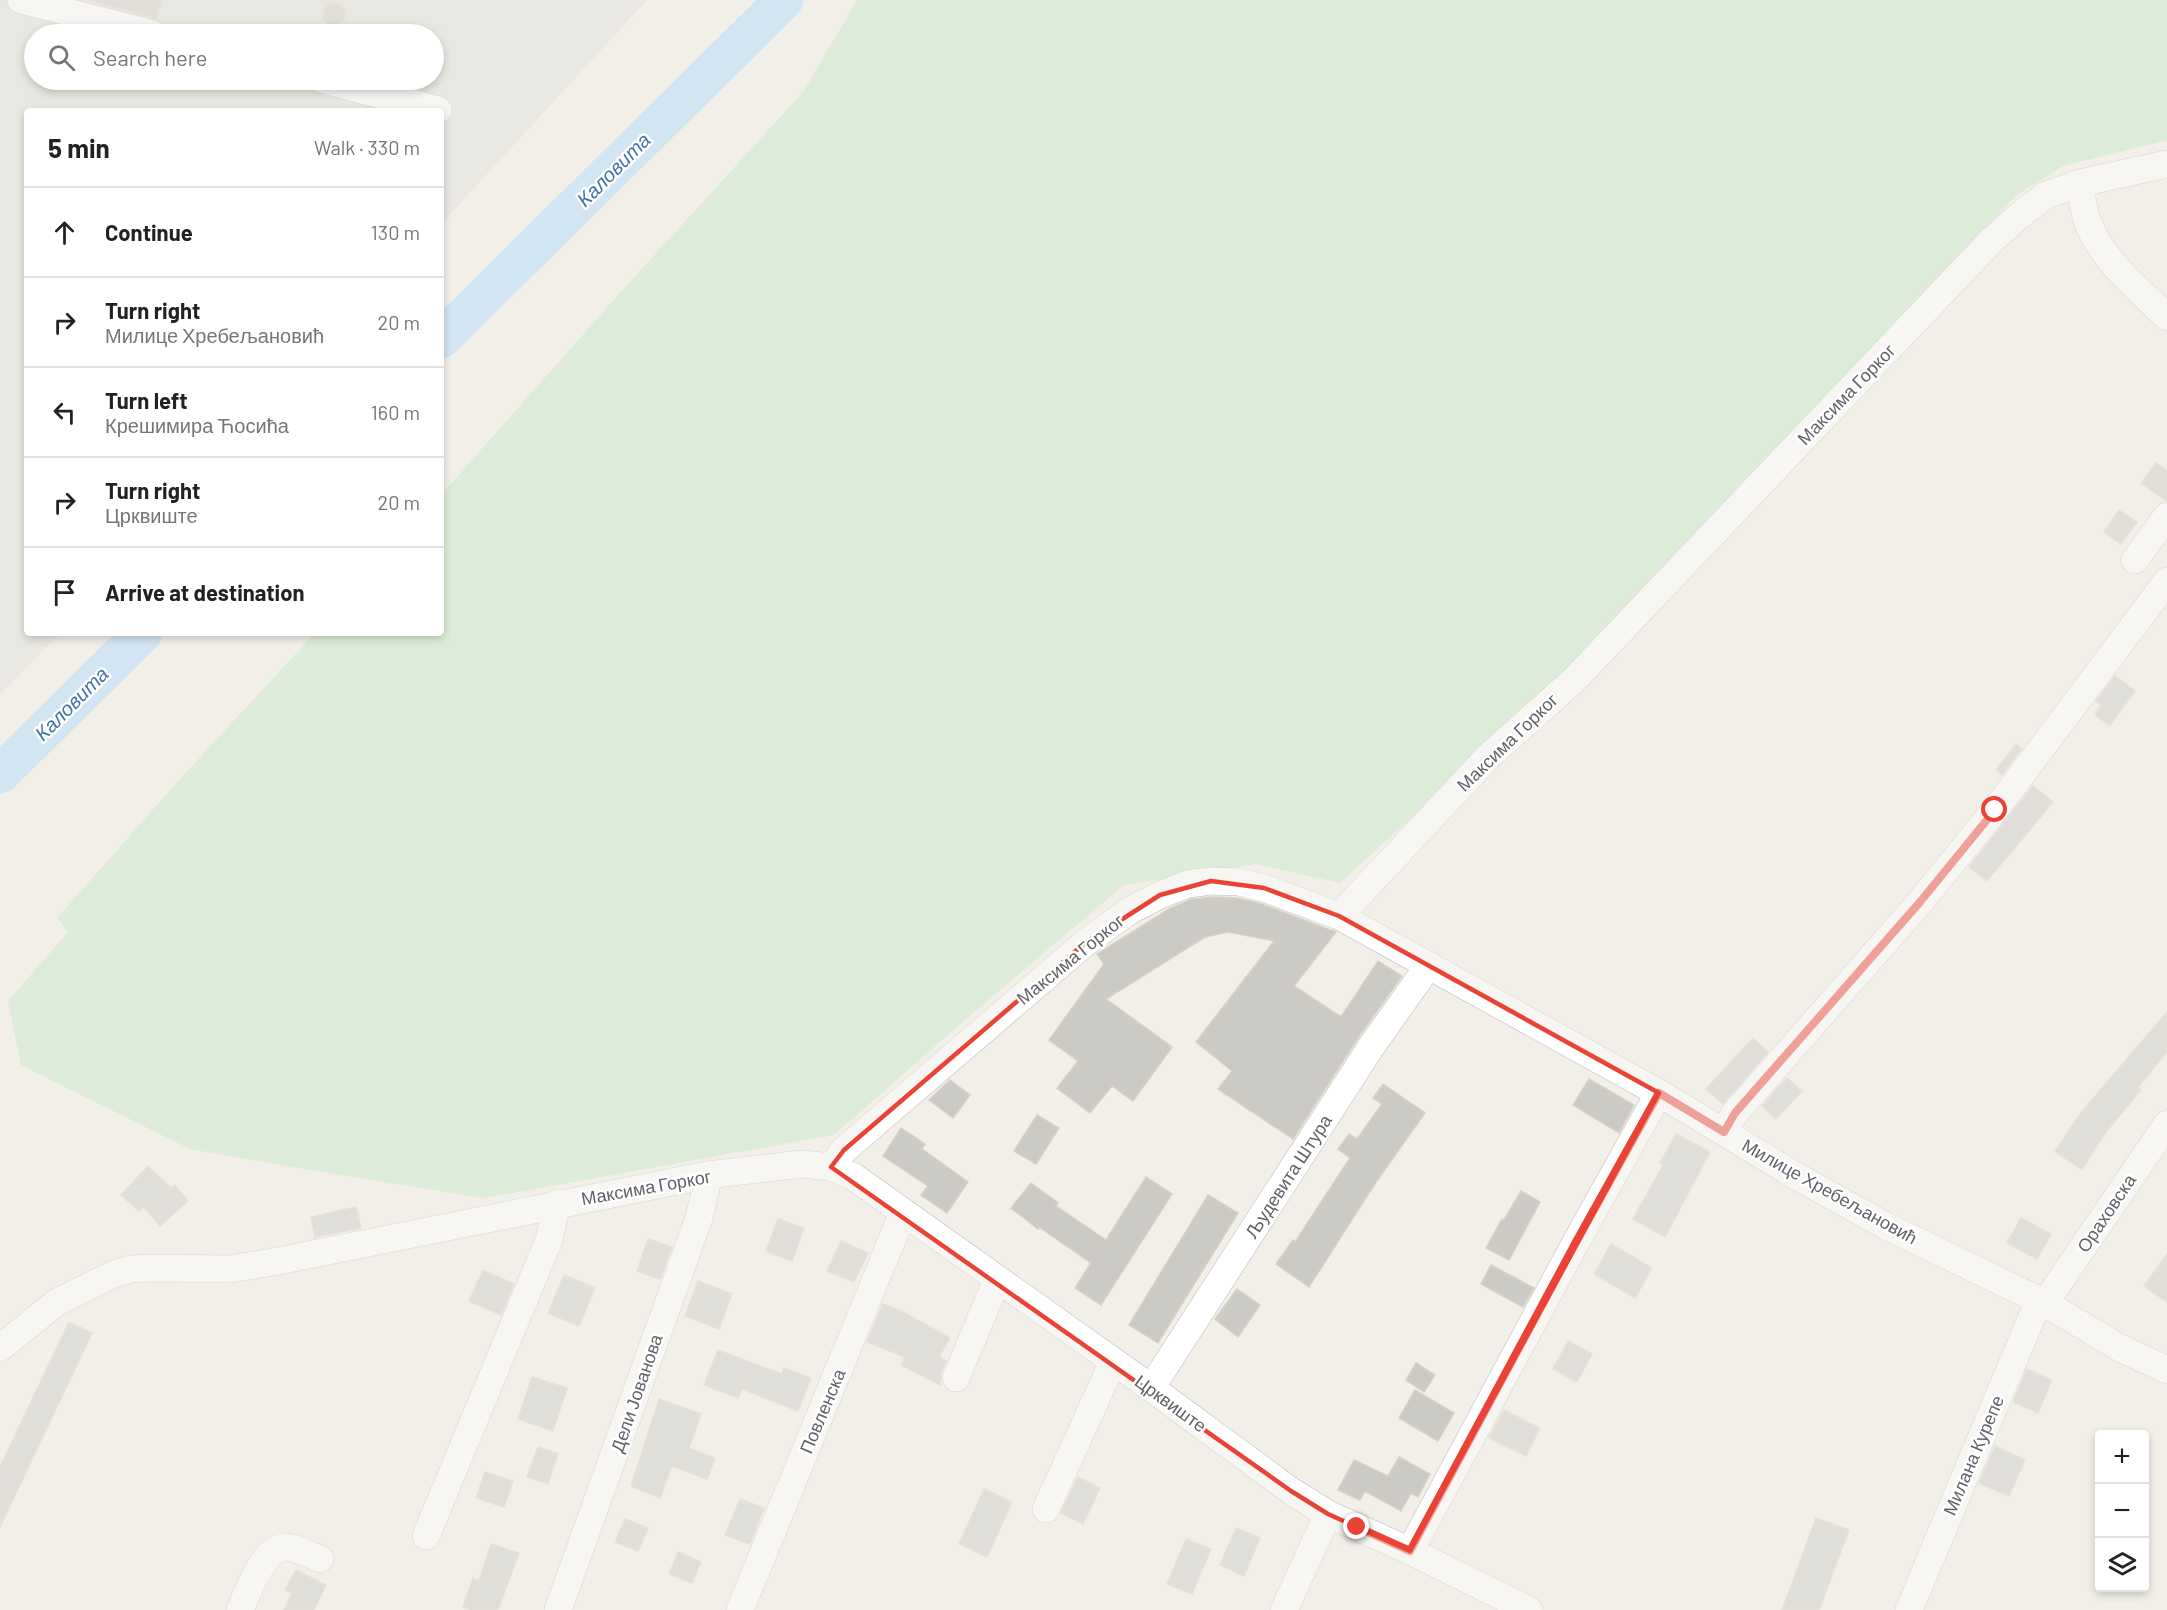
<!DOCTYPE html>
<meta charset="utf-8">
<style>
body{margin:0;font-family:Barlow,sans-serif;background:#f6f6f6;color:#222}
.controls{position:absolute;right:18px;bottom:18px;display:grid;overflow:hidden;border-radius:6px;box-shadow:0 3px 9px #0003}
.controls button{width:54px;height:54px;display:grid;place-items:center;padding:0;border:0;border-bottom:2px solid #e0e0e0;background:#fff;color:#222;font:30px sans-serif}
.stop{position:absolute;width:18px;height:18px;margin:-14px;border:4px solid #ea4335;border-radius:50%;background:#fff}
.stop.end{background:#ea4335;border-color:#fff;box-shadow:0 2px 6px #0008}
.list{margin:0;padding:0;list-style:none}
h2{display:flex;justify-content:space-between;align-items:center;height:78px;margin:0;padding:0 24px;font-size:26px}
h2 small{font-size:20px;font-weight:400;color:#767676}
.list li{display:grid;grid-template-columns:39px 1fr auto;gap:18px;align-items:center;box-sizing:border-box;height:90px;padding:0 24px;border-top:2px solid #e0e0e0}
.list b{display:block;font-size:22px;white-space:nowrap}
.list p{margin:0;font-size:20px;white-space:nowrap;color:#767676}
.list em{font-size:20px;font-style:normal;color:#767676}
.icon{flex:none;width:33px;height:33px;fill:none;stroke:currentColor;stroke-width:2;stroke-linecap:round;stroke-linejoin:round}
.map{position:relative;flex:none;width:2167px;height:1610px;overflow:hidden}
.search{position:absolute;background:#fff;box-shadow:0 3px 9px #0003;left:24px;top:24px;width:420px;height:66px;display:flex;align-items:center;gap:15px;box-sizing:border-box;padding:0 21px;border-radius:33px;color:#767676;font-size:22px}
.panel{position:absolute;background:#fff;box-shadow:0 3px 9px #0003;left:24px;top:108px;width:420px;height:528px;border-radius:6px}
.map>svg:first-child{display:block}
.industrial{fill:#e0deda;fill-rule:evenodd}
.green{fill:#c5e8c5}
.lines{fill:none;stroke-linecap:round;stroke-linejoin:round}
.river{stroke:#aadaff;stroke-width:39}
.building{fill:#cccac5;stroke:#d6d1c6;stroke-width:1.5}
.minor-casing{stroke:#b5b8bc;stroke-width:28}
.minor{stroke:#fff;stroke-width:27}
.route{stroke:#ea4335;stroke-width:8}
.marked{fill:none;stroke:#ea4335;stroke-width:4.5;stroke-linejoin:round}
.labels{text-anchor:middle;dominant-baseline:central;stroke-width:5;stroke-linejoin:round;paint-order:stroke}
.street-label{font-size:18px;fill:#5f6368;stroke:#fff}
.water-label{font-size:20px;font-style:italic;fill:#4174aa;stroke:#fff}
</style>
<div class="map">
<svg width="2167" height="1610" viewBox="0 0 2167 1610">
<rect width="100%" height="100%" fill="#f1efe8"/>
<path class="industrial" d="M0,0H647L441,224V111H27V633H60L0,695ZM34,34H434V80H34Z"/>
<path class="green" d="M857,0H2167V140L2063,166L2015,196L1587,656L1340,883L1256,864L1124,885L966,1019L834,1135L484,1198L315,1171L190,1149L21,1065L8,1001L68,932L57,918L180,779L315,633H441V495L618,295L804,91Z"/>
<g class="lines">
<path class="river" d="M441,339L784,0
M0,774L143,633"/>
</g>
<path class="building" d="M90,0H161L156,19Z
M323 15a11 11 0 1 1 22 0a11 11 0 1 1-22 0Z
M2156,463L2167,471V501L2141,483Z
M2119,510L2137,522L2121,544L2104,532Z
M2115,676L2135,691L2110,725L2095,715L2101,705L2096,701Z
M2016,744L2021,749L2002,775L1996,770Z
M2033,786L2053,802L1987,881L1969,867Z
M1212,897L1237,898L1259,903L1336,932L1294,986L1341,1017L1378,961L1402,976L1358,1038L1293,1139L1218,1089L1232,1071L1196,1042L1274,941L1228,932L1205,937L1106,999L1172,1047L1133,1101L1112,1086L1090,1113L1057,1088L1078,1061L1049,1040L1104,964L1097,954L1169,909L1192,899Z
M2167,1012V1052L2138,1087L2141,1090L2106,1132L2082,1169L2055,1152L2079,1115Z
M1753,1038L1768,1052L1723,1104L1706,1089Z
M1787,1078L1802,1091L1776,1119L1762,1106Z
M1589,1079L1634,1105L1619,1133L1573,1105Z
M950,1080L970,1095L953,1118L929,1100Z
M1383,1084L1425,1113L1376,1182L1309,1287L1276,1264L1293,1240L1295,1242L1350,1158L1338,1149L1349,1134L1357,1139L1382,1104L1373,1098Z
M1037,1115L1059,1128L1036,1164L1014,1151Z
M901,1128L925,1144L922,1149L968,1182L947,1213L921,1195L928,1186L883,1156Z
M1676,1134L1710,1152L1665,1237L1633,1219L1663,1165L1660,1163Z
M148,1166L171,1188L175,1185L188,1201L160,1226L144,1207L139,1211L121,1195Z
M1146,1177L1172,1194L1101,1305L1075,1288L1091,1263L1039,1227L1038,1229L1011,1208L1031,1183L1058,1203L1056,1206L1106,1240Z
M1521,1191L1540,1202L1509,1260L1486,1248L1502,1219L1504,1220Z
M1208,1195L1238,1213L1158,1343L1129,1325Z
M356,1207L361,1228L315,1237L311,1217Z
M2021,1218L2051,1234L2037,1259L2007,1243Z
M778,1219L804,1228L792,1261L766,1251Z
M648,1239L672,1247L660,1279L637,1271Z
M841,1241L868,1253L854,1282L827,1271Z
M1611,1244L1652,1268L1635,1298L1594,1274Z
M2167,1254V1302L2144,1286Z
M1491,1265L1534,1288L1523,1307L1481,1284Z
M483,1270L514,1284L501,1315L469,1301Z
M564,1275L595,1288L579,1326L548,1313Z
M698,1281L732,1294L719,1329L685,1316Z
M1237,1289L1260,1305L1238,1337L1215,1319Z
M883,1304L901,1311L950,1338L939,1357L946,1361L941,1372L940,1385L901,1365L905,1357L867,1342Z
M69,1322L92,1333L0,1527V1467Z
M1568,1341L1592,1354L1577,1382L1553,1369Z
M718,1350L782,1374L784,1368L811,1378L798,1411L742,1389L738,1398L704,1385Z
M1416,1363L1435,1375L1424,1392L1406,1380Z
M2027,1369L2052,1380L2038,1413L2013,1402Z
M532,1377L567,1388L553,1431L518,1419Z
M1415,1390L1454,1413L1438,1441L1399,1418Z
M659,1399L701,1414L689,1448L715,1458L707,1479L672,1466L660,1498L631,1486Z
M1504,1410L1540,1428L1526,1456L1489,1438Z
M1995,1446L2025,1460L2009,1496L1979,1483Z
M538,1447L558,1454L548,1484L527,1477Z
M1399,1457L1430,1474L1418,1497L1411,1493L1401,1511L1365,1491L1360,1500L1338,1490L1354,1460L1388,1476Z
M485,1472L513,1481L504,1507L476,1498Z
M1078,1477L1100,1488L1083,1524L1061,1513Z
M984,1489L1012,1502L987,1557L959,1544Z
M740,1499L764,1508L750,1544L725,1535Z
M1816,1518L1849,1530L1819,1610H1782Z
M625,1519L648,1528L638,1551L615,1542Z
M1236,1528L1260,1538L1244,1576L1220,1565Z
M1186,1539L1211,1549L1192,1594L1167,1584Z
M491,1544L519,1553L498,1610H473L463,1607L473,1578L479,1581Z
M678,1552L701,1562L692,1583L669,1574Z
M296,1570L326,1585L314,1610H284L292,1593L285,1590Z"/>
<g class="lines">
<defs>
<path id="minor" d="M21,0L153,34
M324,80L438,110
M2080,183C2082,195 2083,209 2087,220C2101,260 2138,289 2167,317
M2135,560L2167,516
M1339,916L1488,757L1574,680L1991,241L2020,215L2046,195L2080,183L2167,164
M1724,1132L1735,1113L1920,902L1995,810L2167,581
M831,1167L844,1150L1085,943L1129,911L1160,895L1188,884L1211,881L1239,882L1264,888L1339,916L1659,1093L1796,1176L1886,1226L2045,1303L2120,1348L2167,1370
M2045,1303L2167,1124
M0,1348L57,1302L114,1274L131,1269L155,1268L230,1269L273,1262L707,1175L802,1164L831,1167L854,1177L1151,1388L1291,1491L1328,1514L1410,1551L1529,1610
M956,1378L997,1280
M1151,1388L1371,1047L1429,965
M1046,1509L1113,1362
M426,1536L549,1240L557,1203
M1410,1551L1576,1242L1659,1093
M240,1610C248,1592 262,1550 284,1547C294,1546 310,1555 320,1559
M558,1610L699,1218L706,1188L707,1175
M740,1610L903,1213
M1284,1610L1328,1514
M1909,1610L2039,1300"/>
</defs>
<use href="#minor" class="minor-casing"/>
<use href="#minor" class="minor"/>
</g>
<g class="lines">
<path class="route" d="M1357,1527L1410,1551L1576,1242L1659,1093L1724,1132L1735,1113L1920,902L1995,810"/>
</g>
<path d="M0 0H2167V1610H0ZM1211,881L1264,888L1339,916L1659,1093L1410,1551L1328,1514L1291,1491L831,1167L844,1150L1085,943L1160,895Z" fill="#f1efe8" fill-opacity=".55" fill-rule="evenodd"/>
<path class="marked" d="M1211,881L1264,888L1339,916L1659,1093L1410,1551L1328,1514L1291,1491L831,1167L844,1150L1085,943L1160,895Z"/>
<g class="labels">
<g class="street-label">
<text transform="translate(1846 394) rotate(-46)">Максима Горког</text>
<text transform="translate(1507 742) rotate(-44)">Максима Горког</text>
<text transform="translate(1070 959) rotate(-39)">Максима Горког</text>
<text transform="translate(1288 1176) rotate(-57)">Људевита Штура</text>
<text transform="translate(646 1187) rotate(-10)">Максима Горког</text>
<text transform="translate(1830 1191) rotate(29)">Милице Хребељановић</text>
<text transform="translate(2106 1213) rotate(-56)">Ораховска</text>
<text transform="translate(636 1393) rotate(-71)">Дели Јованова</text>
<text transform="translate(1171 1403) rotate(36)">Црквиште</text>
<text transform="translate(822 1411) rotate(-67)">Повленска</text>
<text transform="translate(1973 1455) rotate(-67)">Милана Курепе</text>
</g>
<g class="water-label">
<text transform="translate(613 169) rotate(-45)">Каловита</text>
<text transform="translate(71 703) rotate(-45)">Каловита</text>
</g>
</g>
</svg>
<div class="controls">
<button>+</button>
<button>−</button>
<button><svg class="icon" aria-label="layers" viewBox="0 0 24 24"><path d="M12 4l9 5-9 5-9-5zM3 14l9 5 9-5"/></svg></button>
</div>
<div class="stop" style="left:1995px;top:810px"></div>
<div class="stop end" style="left:1357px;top:1527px"></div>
<div class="search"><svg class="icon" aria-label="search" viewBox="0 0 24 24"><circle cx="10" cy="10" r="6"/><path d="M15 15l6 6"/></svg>Search here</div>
<section class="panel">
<h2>5 min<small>Walk · 330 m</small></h2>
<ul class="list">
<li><svg class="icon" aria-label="ahead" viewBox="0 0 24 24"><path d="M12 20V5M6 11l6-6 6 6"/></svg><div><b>Continue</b></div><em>130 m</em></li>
<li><svg class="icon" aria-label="right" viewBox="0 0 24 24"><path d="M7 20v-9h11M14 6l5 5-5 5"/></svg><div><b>Turn right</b><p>Милице Хребељановић</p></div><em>20 m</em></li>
<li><svg class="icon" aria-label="left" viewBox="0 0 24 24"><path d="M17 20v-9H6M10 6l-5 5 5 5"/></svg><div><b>Turn left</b><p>Крешимира Ћосића</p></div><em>160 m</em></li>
<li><svg class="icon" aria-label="right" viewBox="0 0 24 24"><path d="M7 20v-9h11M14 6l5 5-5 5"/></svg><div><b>Turn right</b><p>Црквиште</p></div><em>20 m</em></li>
<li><svg class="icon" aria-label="arrive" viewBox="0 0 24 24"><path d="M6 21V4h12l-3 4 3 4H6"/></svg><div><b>Arrive at destination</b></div></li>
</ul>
</section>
</div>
